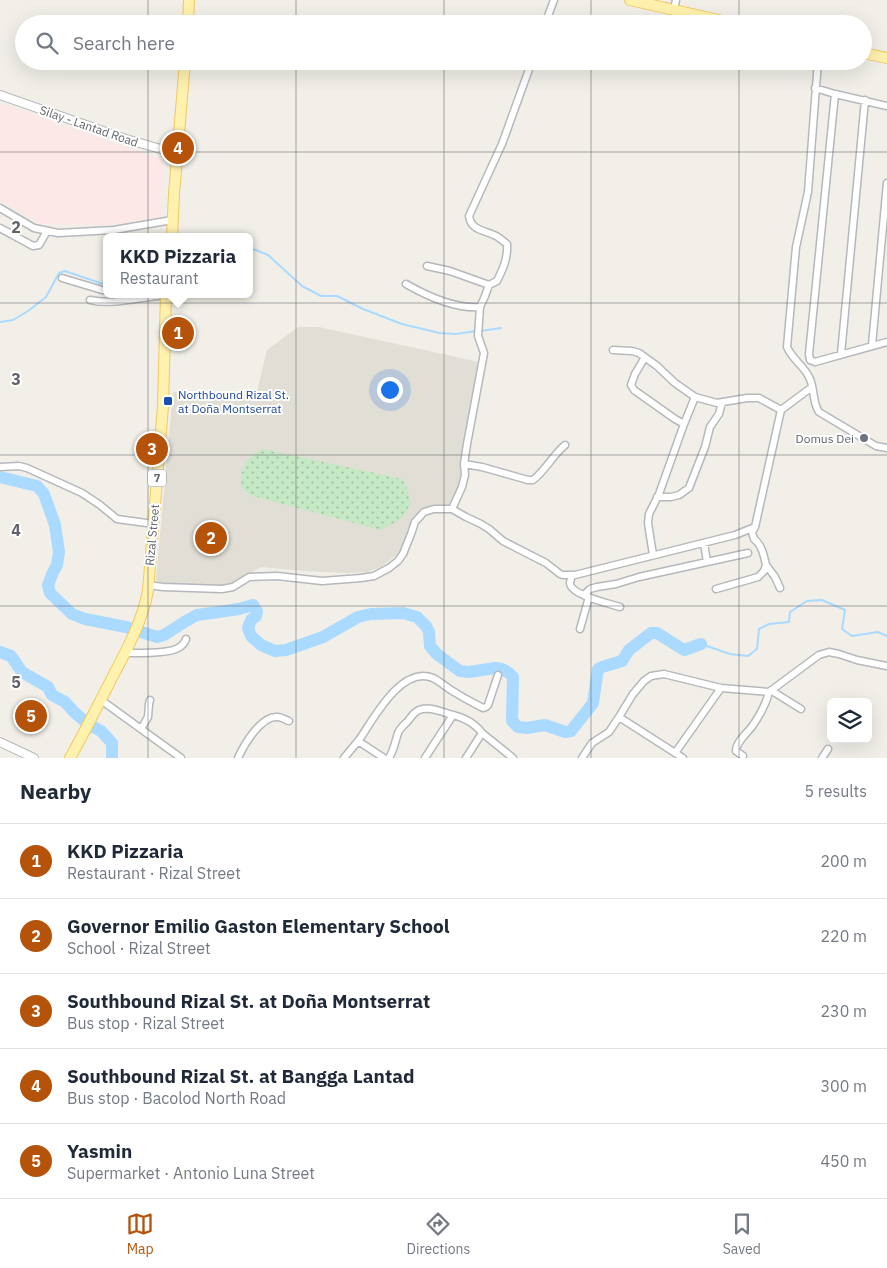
<!DOCTYPE html>
<meta charset="utf-8">
<style>
body{margin:0;font-family:"IBM Plex Sans",sans-serif;background:#f2f2f3;color:#1f2937}
.controls{position:absolute;right:15px;bottom:15px;display:grid;overflow:hidden;border-radius:8px;box-shadow:0 5px 20px #0002}
.controls button{width:45px;height:45px;display:grid;place-items:center;padding:0;border:0;border-bottom:1px solid #e0e1e3;background:#fff;color:#1f2937;font:25px sans-serif}
.you{position:absolute;left:389px;top:389px;width:18px;height:18px;margin:-12px;border:4px solid #fff;border-radius:50%;background:#1a73e8;box-shadow:0 0 0 8px #1a73e833}
.badge{display:grid;place-items:center;width:32px;height:32px;border-radius:50%;background:#b45309;color:#fff;font-size:16px;font-weight:700}
.pin{position:absolute;translate:-50% -50%;border:2px solid #fff;box-shadow:0 1px 5px #0006}
.popup{position:absolute;left:103px;top:233px;width:150px;height:65px;box-sizing:border-box;display:grid;place-content:center;border-radius:8px;background:#fff;filter:drop-shadow(0 1px 4px #0005);font-size:16px;white-space:nowrap;color:#747a83}
.popup b{font-size:19px;color:#1f2937}
.popup::after{content:'';position:absolute;left:50%;top:100%;margin-left:-10px;border:10px solid transparent;border-top-color:#fff}
.list{margin:0;padding:0;list-style:none}
h2{display:flex;justify-content:space-between;align-items:center;height:65px;margin:0;padding:0 20px;font-size:21px}
h2 small{font-size:16px;font-weight:400;color:#747a83}
.list li{display:grid;grid-template-columns:32px 1fr auto;gap:15px;align-items:center;box-sizing:border-box;height:75px;padding:0 20px;border-top:1px solid #e0e1e3}
.list b{display:block;font-size:19px;white-space:nowrap}
.list p{margin:0;font-size:16px;white-space:nowrap;color:#747a83}
.list em{font-size:16px;font-style:normal;color:#747a83}
.icon{flex:none;width:28px;height:28px;fill:none;stroke:currentColor;stroke-width:2;stroke-linecap:round;stroke-linejoin:round}
.map{position:relative;flex:none;width:887px;height:758px;overflow:hidden}
.search{position:absolute;background:#fff;box-shadow:0 5px 20px #0002;left:15px;right:15px;top:15px;height:55px;display:flex;align-items:center;gap:12px;box-sizing:border-box;padding:0 18px;border-radius:28px;color:#747a83;font-size:19px}
.sheet{height:440px;background:#fff}
nav{display:flex;justify-content:space-around;align-items:center;box-sizing:border-box;height:70px;border-top:1px solid #e0e1e3;background:#fff;font-size:14px;color:#747a83}
nav a{display:grid;justify-items:center;gap:2px}
nav .on{color:#b45309}
.map>svg:first-child{display:block}
.education{fill:#e1ded6}
.medical{fill:#fce8e6}
.grass{fill:url(#grass-dots)}
.lines{fill:none;stroke-linecap:round;stroke-linejoin:round}
.stream{stroke:#aadaff;stroke-width:2}
.river{stroke:#aadaff;stroke-width:12}
.minor-casing{stroke:#b5b8bc;stroke-width:9}
.tertiary-casing{stroke:#b5b8bc;stroke-width:10}
.primary-casing{stroke:#f2c960;stroke-width:12}
.minor{stroke:#fff;stroke-width:6}
.tertiary{stroke:#fff;stroke-width:8}
.primary{stroke:#fff2af;stroke-width:10}
.grid{fill:none;stroke:#5f6368;stroke-width:1;stroke-opacity:0.55}
.transit-dot{fill:#1a4fb4;stroke:#fff;stroke-width:2}
.worship-dot{fill:#6b7280;stroke:#fff;stroke-width:2}
.labels{text-anchor:middle;dominant-baseline:central;stroke-width:4;stroke-linejoin:round;paint-order:stroke}
.shield{fill:#fff;stroke:#8f9295;stroke-width:1}
.shield-label{font-size:11px;font-weight:bold;fill:#5f6368}
.street-label{font-size:12px;fill:#5f6368;stroke:#fff}
.transit-label{font-size:12px;fill:#164399;stroke:#fff;text-anchor:start}
.worship-label{font-size:12px;fill:#5b616d;stroke:#fff;text-anchor:end}
.grid-label{font-size:16px;text-anchor:middle;font-weight:bold;fill:#5f6368;stroke:#fff;stroke-width:4;stroke-linejoin:round;paint-order:stroke}
</style>
<div class="map">
<svg width="887" height="758" viewBox="0 0 887 758">
<defs>
<pattern id="grass-dots" width="8" height="8" patternUnits="userSpaceOnUse" patternTransform="scale(1.25)"><rect width="8" height="8" fill="#c5e8c5"/><path d="M2 2h.1M6 6h.1" fill="none" stroke="#a3c0a4" stroke-width="1.8" stroke-linecap="round"/></pattern>
</defs>
<rect width="100%" height="100%" fill="#f1efe8"/>
<path class="education" d="M298,327H319L479,362L458,489L452,502L446,507H426L414,517L402,551L381,567L367,572L347,573L305,571L261,567L227,587L161,584L156,580L173,392L255,399L267,350Z"/>
<path class="medical" d="M0,103L164,160L161,218L111,225L41,224L0,200Z"/>
<path class="grass" d="M262,449L403,479L407,487L410,504L406,513L399,520L381,530L252,496C252,496 246,492 245,492C242,489 241,485 241,481C241,466 249,456 262,449Z"/>
<g class="lines">
<path class="stream" d="M249,249L256,250L268,255L302,286L321,296H337L363,309L402,324L439,333L456,334L476,331
M0,322L13,320L28,311L46,297L59,273L65,271L103,284H107
M481,331L501,328
M701,644L730,654L748,656L757,649L759,629L769,624L789,622L790,612L807,601L822,600L845,610L842,629L852,636L878,632L887,636"/>
<path class="river" d="M0,477L37,486L44,494L55,525L59,552L57,565L53,572L48,585L50,593L72,614L85,619L126,627L157,637L164,635L186,621L197,615L239,609L253,605L257,611L256,616L251,620L248,628L251,636L261,645L275,651L286,650L323,637L358,617L371,614L403,613L417,617L426,626L429,632L430,646L437,654L457,669L460,671L469,672L495,668C503,668 508,671 513,677L512,721L518,727L527,728L545,725L565,732L571,731L593,703L598,669L602,667L622,661L629,650L651,633H657L684,650L701,644
M0,652L11,656L22,672L48,687L52,695L65,702L74,712L88,724L101,731L112,743V758"/>
<defs>
<path id="minor" d="M674,9L676,0
M545,24L554,0
M818,61L808,192L796,247L787,347C792,359 804,366 809,377C815,388 812,402 819,412L876,446L887,448
M815,88L835,94L887,106
M835,94L809,354L810,360L815,362L887,342
M0,208L34,228L58,233L114,230L172,220
M0,228L33,246L39,245L47,231
M427,266L450,271L489,285
M62,278L102,290H107
M406,284C427,296 456,309 480,307L485,296L489,285L497,281C503,269 508,258 507,244C503,241 499,237 494,235C483,230 471,230 469,216L502,144L532,61
M90,300C112,305 136,298 158,296L161,294
M872,345L887,183
M613,350L632,351L639,353L657,366L675,383L695,397L717,403L747,398H759L781,410
M841,354L865,100
M645,357L635,374L631,385L634,390L675,419L684,424L695,397
M464,464L482,467L528,480H533C545,471 553,455 565,445
M0,467L19,466L27,468L82,493L100,505L117,519L154,524
M657,497H671L679,495L689,488L705,447L710,427L719,414L722,402
M452,509L462,487L465,475L464,464L467,444L484,353L478,336L480,307
M704,543L707,562
M653,555L648,523L649,514L659,494L684,424
M766,565L775,577L780,588
M572,575C572,577 570,580 570,583C570,595 611,604 620,607
M148,585L163,587L222,589L233,587L249,577L277,576L322,581L361,578L374,576L389,568L398,561L403,554L411,534L415,522L424,512L434,509H452L466,517L481,524L489,529L503,541L546,563L560,574L563,575H575L735,535L755,527L781,410L812,387
M716,589L758,577L764,571L766,565C764,556 762,545 754,539L752,532L755,527
M584,595L590,589L597,587L616,584L639,577L748,553
M580,629L589,597
M125,653C136,653 169,654 178,648C182,646 185,642 186,639
M772,691L801,709
M101,700L181,758
M619,717L683,758
M141,729L148,717L149,704L150,700
M358,741L384,758
M675,753L721,688
M743,756L736,751C736,741 748,733 753,725C760,715 766,704 769,692
M238,758C244,745 261,715 278,717C282,717 285,720 289,721
M344,758C349,752 354,746 359,740C373,720 401,665 433,678C441,682 448,689 456,693C465,699 474,703 483,708L486,707L488,705L498,675
M389,758C394,750 395,742 398,733C400,728 405,724 408,721C411,717 414,712 419,710C428,706 441,711 449,714C463,717 474,722 482,733
M425,758L453,715
M466,758L482,733L513,758
M582,758L592,743L609,732L619,717L633,694L644,681L651,676L664,674L721,688L769,692L819,655L829,652L839,654L857,660L887,666
M822,758L828,749"/>
<path id="tertiary" d="M0,95L126,139L178,154
M0,742L34,758"/>
<path id="primary" d="M630,0L736,24
M188,24L189,0
M863,53L887,58
M172,237L174,194L185,61
M70,758C85,731 99,703 113,676C127,649 142,622 148,591L163,406L166,294"/>
</defs>
<use href="#minor" class="minor-casing"/>
<use href="#tertiary" class="tertiary-casing"/>
<use href="#primary" class="primary-casing"/>
<use href="#minor" class="minor"/>
<use href="#tertiary" class="tertiary"/>
<use href="#primary" class="primary"/>
</g>
<path class="grid" d="M148,0V24M296,0V24M444,0V24M591,0V24M739,0V24M148,61V758M296,61V758M444,61V758M591,61V758M739,61V758M0,152H887M0,303H887M0,455H887M0,606H887"/>
<rect class="transit-dot" x="163" y="396" width="10" height="10" rx="2.5"/>
<circle class="worship-dot" cx="864" cy="438" r="5"/>
<g class="labels">
<rect class="shield" x="148" y="469.5" width="18" height="17" rx="4"/>
<g class="shield-label">
<text x="157" y="478">7</text>
</g>
<g class="street-label">
<text transform="translate(89 126) rotate(19)">Silay - Lantad Road</text>
<text transform="translate(152 535) rotate(-85)">Rizal Street</text>
</g>
<g class="transit-label">
<text x="178" y="394">Northbound Rizal St.<tspan x="178" dy="14">at Doña Montserrat</tspan></text>
</g>
<g class="worship-label">
<text x="854" y="438">Domus Dei</text>
</g>
</g>
<g class="grid-label">
<text x="16" y="233">2</text>
<text x="16" y="385">3</text>
<text x="16" y="536">4</text>
<text x="16" y="688">5</text>
</g>
</svg>
<div class="controls">
<button><svg class="icon" aria-label="layers" viewBox="0 0 24 24"><path d="M12 4l9 5-9 5-9-5zM3 14l9 5 9-5"/></svg></button>
</div>
<div class="you"></div>
<div class="pin badge" style="left:178px;top:333px">1</div>
<div class="popup"><b>KKD Pizzaria</b>Restaurant</div>
<div class="pin badge" style="left:211px;top:538px">2</div>
<div class="pin badge" style="left:152px;top:449px">3</div>
<div class="pin badge" style="left:178px;top:148px">4</div>
<div class="pin badge" style="left:31px;top:716px">5</div>
<div class="search"><svg class="icon" aria-label="search" viewBox="0 0 24 24"><circle cx="10" cy="10" r="6"/><path d="M15 15l6 6"/></svg>Search here</div>
</div>
<section class="sheet">
<h2>Nearby<small>5 results</small></h2>
<ul class="list">
<li><span class="badge">1</span><div><b>KKD Pizzaria</b><p>Restaurant · Rizal Street</p></div><em>200 m</em></li>
<li><span class="badge">2</span><div><b>Governor Emilio Gaston Elementary School</b><p>School · Rizal Street</p></div><em>220 m</em></li>
<li><span class="badge">3</span><div><b>Southbound Rizal St. at Doña Montserrat</b><p>Bus stop · Rizal Street</p></div><em>230 m</em></li>
<li><span class="badge">4</span><div><b>Southbound Rizal St. at Bangga Lantad</b><p>Bus stop · Bacolod North Road</p></div><em>300 m</em></li>
<li><span class="badge">5</span><div><b>Yasmin</b><p>Supermarket · Antonio Luna Street</p></div><em>450 m</em></li>
</ul>
</section>
<nav>
<a class="on"><svg class="icon" aria-label="map" viewBox="0 0 24 24"><path d="M3 6l6-2 6 2 6-2v14l-6 2-6-2-6 2zM9 4v14M15 6v14"/></svg>Map</a>
<a><svg class="icon" aria-label="directions" viewBox="0 0 24 24"><path d="M12 3l9 9-9 9-9-9zM9 14v-3h6M13 9l2 2-2 2"/></svg>Directions</a>
<a><svg class="icon" aria-label="saved" viewBox="0 0 24 24"><path d="M7 4h10v16l-5-4-5 4z"/></svg>Saved</a>
</nav>
